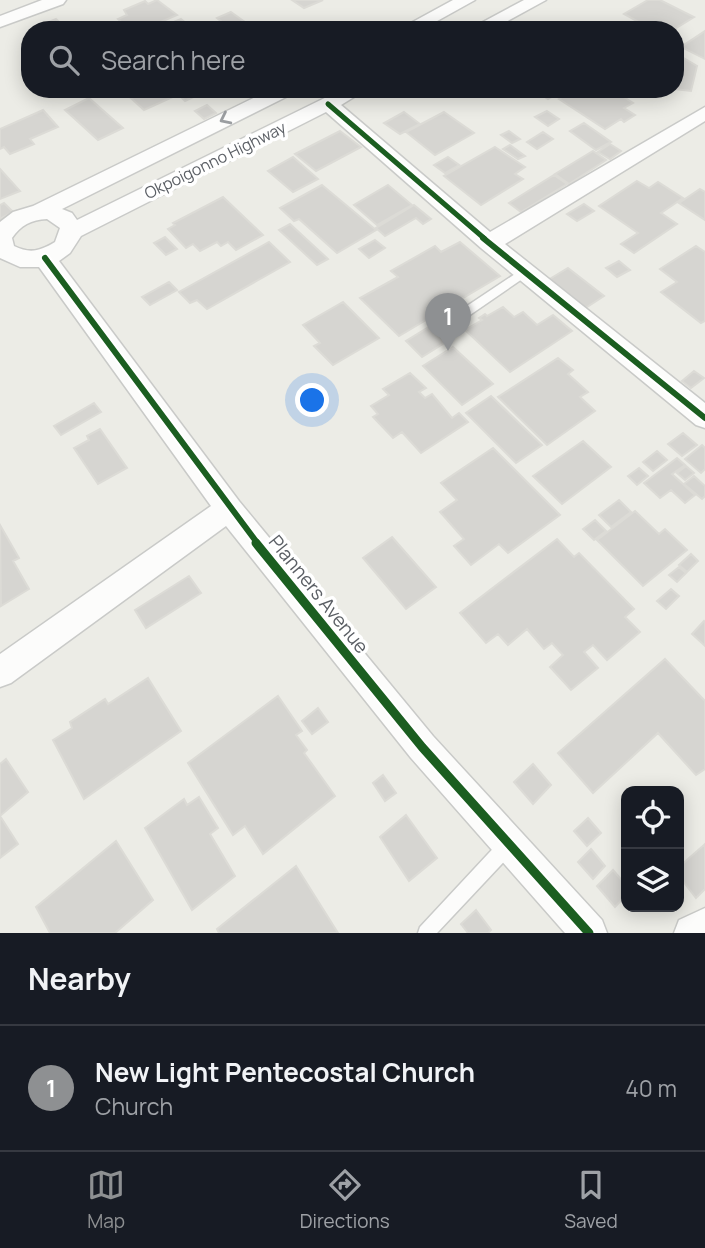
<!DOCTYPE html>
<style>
body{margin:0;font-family:Manrope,sans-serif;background:#242831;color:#f1f3f6}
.controls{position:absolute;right:21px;bottom:21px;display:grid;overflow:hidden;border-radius:14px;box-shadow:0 4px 18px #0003}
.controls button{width:63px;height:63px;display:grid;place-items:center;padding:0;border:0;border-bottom:2px solid #363941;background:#171b24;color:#f1f3f6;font:35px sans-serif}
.you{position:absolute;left:313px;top:401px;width:24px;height:24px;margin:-18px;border:5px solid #fff;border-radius:50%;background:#1a73e8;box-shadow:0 0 0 10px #1a73e833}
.badge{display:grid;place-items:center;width:46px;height:46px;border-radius:50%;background:#8e9092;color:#fff;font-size:23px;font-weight:700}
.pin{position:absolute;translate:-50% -58px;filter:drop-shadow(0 2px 4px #0008)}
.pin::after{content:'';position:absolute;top:37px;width:24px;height:21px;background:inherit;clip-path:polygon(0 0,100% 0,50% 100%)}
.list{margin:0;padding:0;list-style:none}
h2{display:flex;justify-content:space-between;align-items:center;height:91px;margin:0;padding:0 28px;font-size:30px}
h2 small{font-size:23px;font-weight:400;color:#9ea1a6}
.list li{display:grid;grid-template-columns:46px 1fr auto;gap:21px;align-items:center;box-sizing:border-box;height:126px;padding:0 28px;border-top:2px solid #363941}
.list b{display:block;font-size:26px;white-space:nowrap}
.list p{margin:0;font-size:23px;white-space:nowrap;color:#9ea1a6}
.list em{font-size:23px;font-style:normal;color:#9ea1a6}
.icon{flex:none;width:38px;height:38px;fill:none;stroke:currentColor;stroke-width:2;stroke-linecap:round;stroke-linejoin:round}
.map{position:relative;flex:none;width:705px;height:933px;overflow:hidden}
.search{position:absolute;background:#171b24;box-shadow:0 4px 18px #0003;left:21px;right:21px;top:21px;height:77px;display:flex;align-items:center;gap:18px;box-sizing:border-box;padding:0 24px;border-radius:28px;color:#9ea1a6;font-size:26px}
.sheet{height:217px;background:#171b24}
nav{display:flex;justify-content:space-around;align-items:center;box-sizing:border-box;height:98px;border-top:2px solid #363941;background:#171b24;font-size:19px;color:#9ea1a6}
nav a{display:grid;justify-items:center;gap:4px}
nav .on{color:#8e9092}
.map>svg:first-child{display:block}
.building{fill:#d6d5d1;stroke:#dcdbd6;stroke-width:2}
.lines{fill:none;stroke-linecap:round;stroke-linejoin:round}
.service-casing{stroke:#c9cac8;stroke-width:3}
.minor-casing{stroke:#c9cac8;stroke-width:3}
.service{fill:#fcfcfb;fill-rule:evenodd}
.minor{fill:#fcfcfb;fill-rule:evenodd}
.cycleway-far2-casing{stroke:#fff;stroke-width:9}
.cycleway-far1-casing{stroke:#fff;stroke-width:10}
.cycleway-casing{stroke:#fff;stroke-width:13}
.cycleway-far2{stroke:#1b5e20;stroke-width:5}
.cycleway-far1{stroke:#1b5e20;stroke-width:6}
.cycleway{stroke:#1b5e20;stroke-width:9}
.oneway{stroke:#9b9ea1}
.labels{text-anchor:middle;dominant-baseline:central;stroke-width:7;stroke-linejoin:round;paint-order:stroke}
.far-street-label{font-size:16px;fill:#5b5f65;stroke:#fff}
.street-label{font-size:19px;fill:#5b5f65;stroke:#fff}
</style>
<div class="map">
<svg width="705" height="933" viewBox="0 0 705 933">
<rect width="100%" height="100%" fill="#ecece6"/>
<path class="building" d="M157,0L177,15L142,30H131L118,19L127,15L124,10L145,1L148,4Z
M292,0H323L304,8Z
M648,0H660L694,17L673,30H653L624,14Z
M231,12L256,30H232L217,18Z
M56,19L67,30H30Z
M181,19L194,30H155Z
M705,31V59L681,47Z
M682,57L697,66L691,91L675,89V73Z
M115,89H168L175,96L144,110L122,90L117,92Z
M173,89H210L185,101Z
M533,89H565L548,99Z
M576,89H611L633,103L624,108L635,115L624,122L621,119L605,129L559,99Z
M89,98L123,128L98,140L65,110Z
M207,105L216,113L204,119L195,111Z
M43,110L58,127L30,139L34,144L10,154L4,147L0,149V129Z
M547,111L559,119L548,126L535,117Z
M404,112L420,124L400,134L384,123Z
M444,112L474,133L435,155L406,132Z
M584,123L611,142L596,150L570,131Z
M340,131L361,147L316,171L295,154Z
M509,131L520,139L512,143L501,135Z
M543,132L553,139L537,149L527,142Z
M610,144L621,151L610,159L598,152Z
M510,145L525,156L518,159L503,149Z
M495,147L525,167L515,174L523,179L481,205L444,176Z
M593,151L606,160L569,184L555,174Z
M293,157L318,179L293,192L268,171Z
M448,157L459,165L445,173L434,165Z
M0,169L20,191L0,199Z
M554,175L567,184L521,212L509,203Z
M637,181L649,188L658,182L683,198L661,213L677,224L634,253L621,244L638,233L599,206Z
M322,185L376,230L337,253L299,219L294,221L280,208Z
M388,185L412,205L377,225L354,205Z
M700,189L705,192V220L679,203Z
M223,197L263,235L236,250L228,242L221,246L217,242L200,251L193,244L186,248L168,229L175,225L173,223Z
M4,203L13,212L0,219V205Z
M584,204L594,211L577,221L567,214Z
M414,205L431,219L423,224L416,218L385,236L376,228Z
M290,224L328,259L317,265L279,230Z
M165,237L177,249L166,255L154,243Z
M375,240L385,248L369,258L359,249Z
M269,242L290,262L207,309L197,300L190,303L179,292Z
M460,242L500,276L399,336L360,298L398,277L391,271L435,246L441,252Z
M696,246L705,252V321L701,323L661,292L677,282L660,269Z
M619,261L630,270L617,277L606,268Z
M568,268L604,296L584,309L548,280Z
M169,282L177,290L150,305L142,297Z
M343,302L379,338L333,365L314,346L320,343L303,325Z
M503,307L514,317L523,312L537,325L553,315L572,331L510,372L465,330L482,320L479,318L485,314L487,316Z
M432,325L449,340L422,357L406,341Z
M453,347L493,384L462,405L423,366Z
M558,358L573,370L568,374L588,392L580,397L595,411L547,445L498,397Z
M694,371L704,378L691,388L682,381Z
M410,373L426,388L419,392L425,398L432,394L452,418L459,413L468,422L421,453L402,432L393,438L373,417L378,414L371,406L389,395L383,389Z
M491,396L542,445L516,463L466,413Z
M94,403L101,412L61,435L54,426Z
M100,429L127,468L98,484L74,448L89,440L87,436Z
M683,433L697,445L682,456L668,444Z
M583,441L611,467L562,504L533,476Z
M702,445L705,448V469L701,473L685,459Z
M493,448L560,515L508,553L499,544L471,565L454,546L464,539L440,512L457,500L441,483Z
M657,451L667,460L653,471L643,462Z
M677,458L685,465L672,474L695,495L685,503L671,490L660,498L644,483Z
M686,466L694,473L685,480L677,473Z
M639,468L648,476L637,485L628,476Z
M694,476L705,486V496L702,499L684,484Z
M619,500L631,512L611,527L599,515Z
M635,511L659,534L665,529L687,550L643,586L597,540Z
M595,520L606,531L594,540L583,529Z
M0,525L19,558L13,561L29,589L1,606Z
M392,537L436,587L406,609L363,558Z
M557,539L574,557L579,553L634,609L625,617L640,632L607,660L593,645L584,652L598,668L571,690L550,667L563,655L552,643L544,649L527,629L508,645L498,634L486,643L460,613Z
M691,554L698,561L687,572L679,565Z
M679,567L686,573L677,582L669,575Z
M189,576L201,593L146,628L135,610Z
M671,589L679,596L666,609L657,601Z
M704,621L705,622V646L692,634Z
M665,659L705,701V769L696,775L658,733L593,793L558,753Z
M148,678L181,731L84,799L53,740L72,728L70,722L105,699L108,704Z
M278,696L302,731L296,735L307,750L304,753L335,796L263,854L245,826L233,835L188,763Z
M318,708L328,722L312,734L302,721Z
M6,759L28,792L0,816V764Z
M533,764L551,785L533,804L514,782Z
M383,775L396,793L385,801L373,783Z
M199,797L218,828L210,834L235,876L192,910L145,828L184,799L187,805Z
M406,815L437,858L409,881L380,837Z
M0,816L18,844L0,858Z
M588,818L601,833L587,846L574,831Z
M116,841L153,900L115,933H50L36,907Z
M705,844V889L696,898L679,876V867Z
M591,849L605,866L593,879L578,862Z
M296,866L338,933H219L217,929Z
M613,870L626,885V895L615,907L597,886Z
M476,910L491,930L488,933H468L461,924Z"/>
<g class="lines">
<defs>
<path id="service" d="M524,268L529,272L528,275L451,328H443L442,325L443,322Z
M507,838L513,840L515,846L513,852L437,933H418L420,927L501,840Z"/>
<path id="minor" d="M42,0H66L63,4L0,27V16Z
M453,0H475L421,30H398Z
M524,0H546L491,30H468Z
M272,89H296L294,93L62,209L72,213L77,220L343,89H367L341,105L490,232L705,107V121L505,244L705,403V428L696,425L481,248L326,112L81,236L70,253L59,261L239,501L433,736L602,920L607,933H565L411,758L226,526L11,683L0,687V654L211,506L39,267H20L0,258V222L13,212L33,206ZM47,219L60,228L55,242C40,251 30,254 14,246L12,238C21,225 31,220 47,219Z
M705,908V933H674L679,920Z"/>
</defs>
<use href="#service" class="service-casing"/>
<use href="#minor" class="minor-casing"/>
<use href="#service" class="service"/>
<use href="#minor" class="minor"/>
<defs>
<path id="cycleway-far2" d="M328,104L485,239"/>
<path id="cycleway-far1" d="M483,238L705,418
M45,258L258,544"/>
<path id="cycleway" d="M256,543L422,747L589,933"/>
</defs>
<use href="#cycleway-far2" class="cycleway-far2-casing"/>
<use href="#cycleway-far1" class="cycleway-far1-casing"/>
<use href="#cycleway" class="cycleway-casing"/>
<use href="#cycleway-far2" class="cycleway-far2"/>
<use href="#cycleway-far1" class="cycleway-far1"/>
<use href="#cycleway" class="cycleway"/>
</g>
<defs><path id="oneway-chevron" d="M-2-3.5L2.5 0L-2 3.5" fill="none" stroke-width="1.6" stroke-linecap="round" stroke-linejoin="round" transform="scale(1.75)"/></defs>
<use class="oneway" href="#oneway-chevron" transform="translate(225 119) rotate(154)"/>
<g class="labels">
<g class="far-street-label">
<text transform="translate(215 160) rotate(-26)">Okpoigonno Highway</text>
</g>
<g class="street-label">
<text transform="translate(319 594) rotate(51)">Planners Avenue</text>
</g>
</g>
</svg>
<div class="controls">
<button><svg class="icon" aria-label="locate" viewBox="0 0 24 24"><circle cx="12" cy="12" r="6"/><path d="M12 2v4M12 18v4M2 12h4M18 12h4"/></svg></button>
<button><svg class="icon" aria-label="layers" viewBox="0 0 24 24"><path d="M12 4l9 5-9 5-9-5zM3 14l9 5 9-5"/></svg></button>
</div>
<div class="you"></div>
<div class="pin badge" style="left:448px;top:351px">1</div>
<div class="search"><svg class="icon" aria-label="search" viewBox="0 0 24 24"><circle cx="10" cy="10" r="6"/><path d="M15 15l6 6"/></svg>Search here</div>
</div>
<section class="sheet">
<h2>Nearby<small></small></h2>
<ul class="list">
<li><span class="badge">1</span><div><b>New Light Pentecostal Church</b><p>Church</p></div><em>40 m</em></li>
</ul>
</section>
<nav>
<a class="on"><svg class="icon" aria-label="map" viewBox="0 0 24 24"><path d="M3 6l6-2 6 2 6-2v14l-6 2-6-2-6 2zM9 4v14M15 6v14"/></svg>Map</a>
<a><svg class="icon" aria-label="directions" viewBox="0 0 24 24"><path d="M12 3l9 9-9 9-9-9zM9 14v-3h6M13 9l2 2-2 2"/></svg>Directions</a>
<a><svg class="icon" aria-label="saved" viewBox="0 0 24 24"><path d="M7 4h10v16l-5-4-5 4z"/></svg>Saved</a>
</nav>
